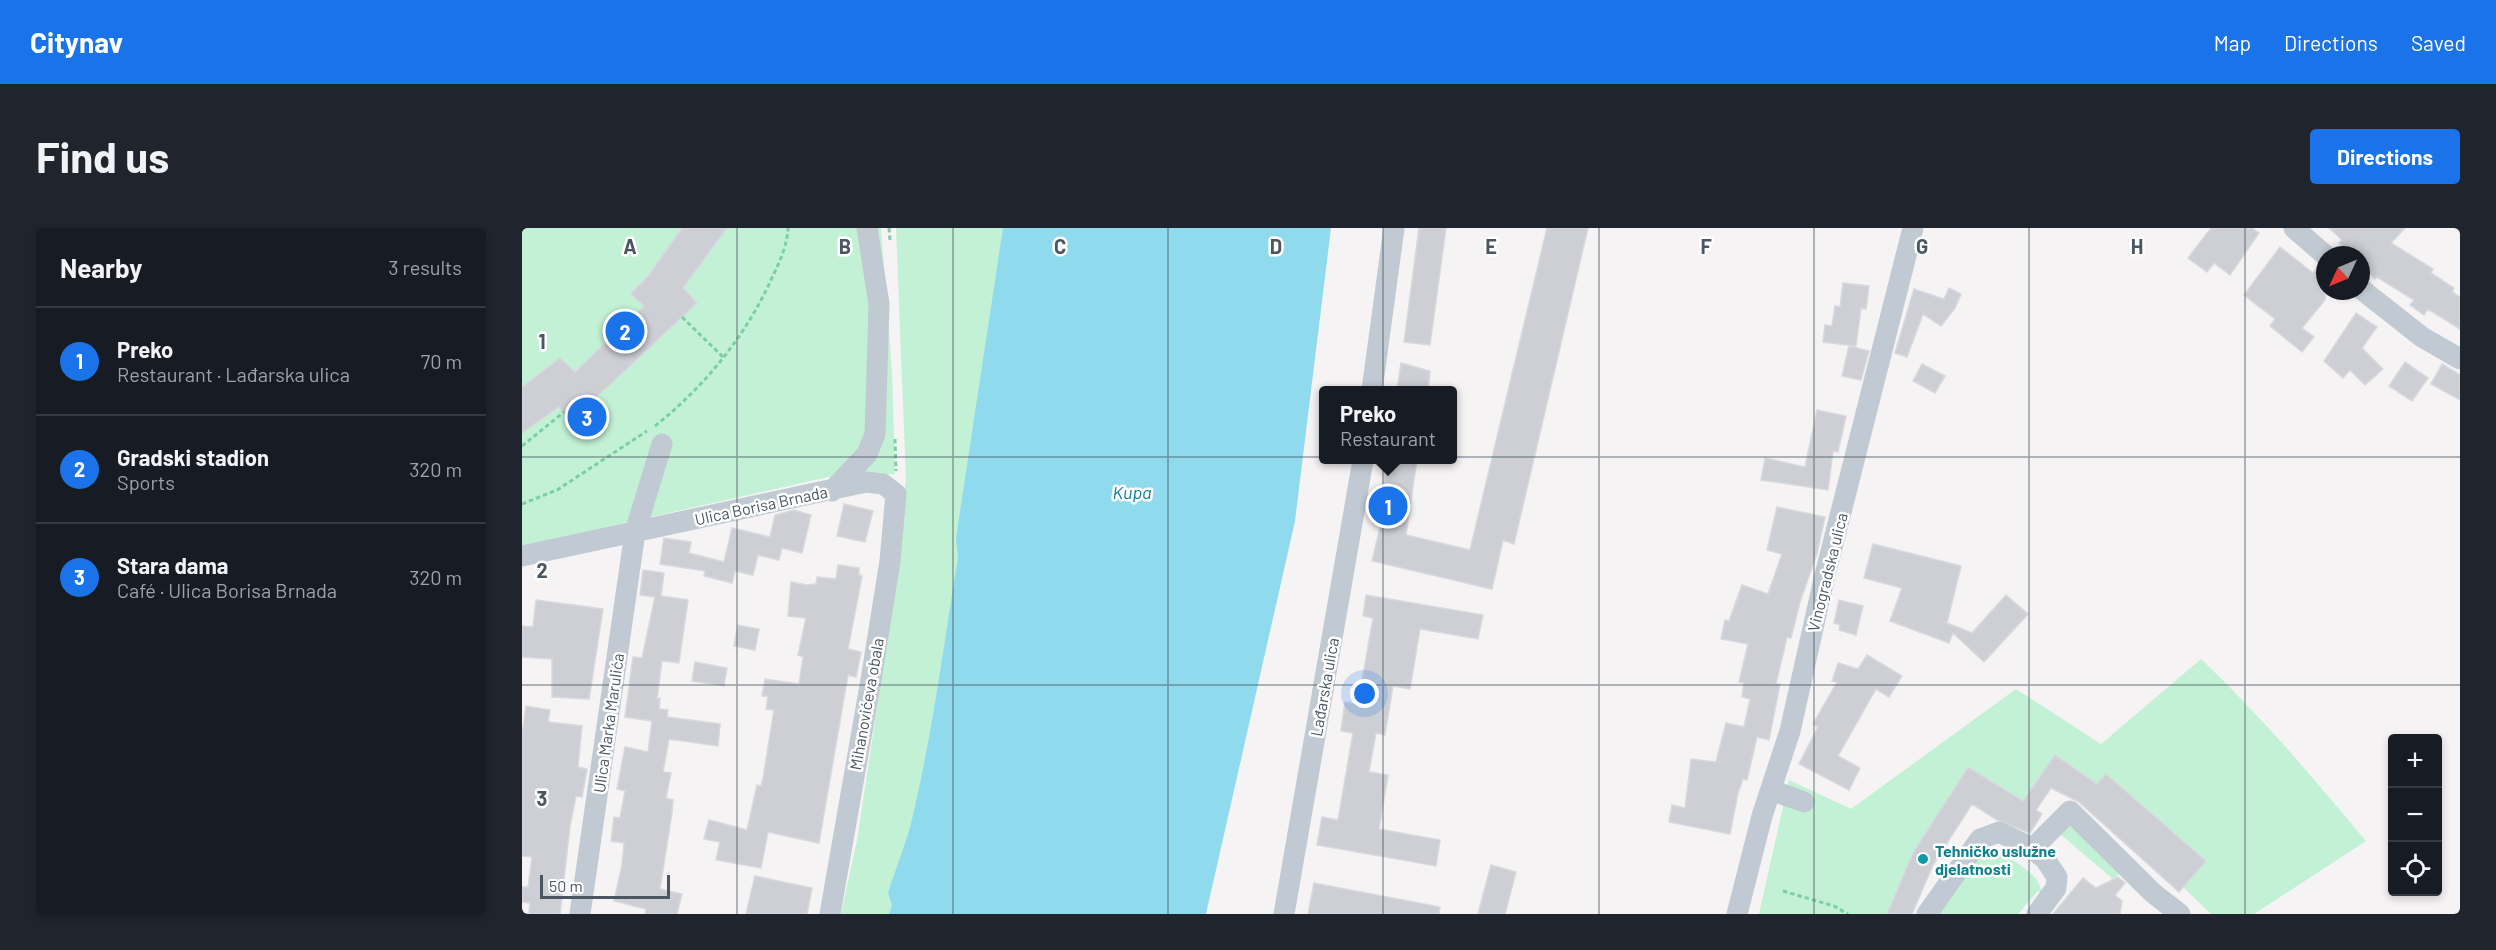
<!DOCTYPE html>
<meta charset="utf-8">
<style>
body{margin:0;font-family:Barlow,sans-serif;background:#20242c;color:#f1f3f6}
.controls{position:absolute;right:18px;bottom:18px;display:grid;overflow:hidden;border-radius:6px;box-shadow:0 3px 9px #0003}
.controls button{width:54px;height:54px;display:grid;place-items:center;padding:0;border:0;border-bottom:2px solid #363941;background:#171b24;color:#f1f3f6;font:30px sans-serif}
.compass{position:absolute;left:1794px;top:18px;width:54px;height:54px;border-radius:50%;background:#171b24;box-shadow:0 3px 9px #0003;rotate:226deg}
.scale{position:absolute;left:18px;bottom:15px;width:130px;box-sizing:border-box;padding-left:6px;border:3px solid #4a5661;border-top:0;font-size:16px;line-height:21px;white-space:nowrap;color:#4a5661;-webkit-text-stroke:4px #fff;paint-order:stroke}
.you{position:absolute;left:843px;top:466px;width:21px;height:21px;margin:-15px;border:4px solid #fff;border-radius:50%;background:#1a73e8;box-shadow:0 0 0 9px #1a73e833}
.badge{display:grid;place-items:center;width:39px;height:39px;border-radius:50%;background:#1a73e8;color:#fff;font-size:20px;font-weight:700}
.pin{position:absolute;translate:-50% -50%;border:3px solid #fff;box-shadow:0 2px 6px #0006}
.popup{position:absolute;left:797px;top:158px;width:138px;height:78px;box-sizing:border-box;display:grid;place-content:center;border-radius:6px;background:#171b24;filter:drop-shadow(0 2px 4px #0005);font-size:20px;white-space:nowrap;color:#9ea1a6}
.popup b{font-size:22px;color:#f1f3f6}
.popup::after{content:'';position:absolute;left:50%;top:100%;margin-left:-12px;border:12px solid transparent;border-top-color:#171b24}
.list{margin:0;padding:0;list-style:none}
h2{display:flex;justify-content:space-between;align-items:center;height:78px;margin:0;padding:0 24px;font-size:26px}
h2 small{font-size:20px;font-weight:400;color:#9ea1a6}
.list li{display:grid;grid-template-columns:39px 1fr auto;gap:18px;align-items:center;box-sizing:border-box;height:108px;padding:0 24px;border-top:2px solid #363941}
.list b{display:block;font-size:22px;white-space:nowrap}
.list p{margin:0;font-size:20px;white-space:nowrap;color:#9ea1a6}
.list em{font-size:20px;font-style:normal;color:#9ea1a6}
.icon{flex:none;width:33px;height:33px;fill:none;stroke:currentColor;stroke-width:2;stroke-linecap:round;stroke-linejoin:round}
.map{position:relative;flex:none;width:1938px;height:686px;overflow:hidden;border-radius:6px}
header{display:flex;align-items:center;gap:36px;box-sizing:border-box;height:84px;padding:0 30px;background:#1a73e8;color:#fff}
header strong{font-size:28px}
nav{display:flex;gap:33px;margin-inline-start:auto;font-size:21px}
.intro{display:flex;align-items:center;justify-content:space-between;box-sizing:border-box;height:144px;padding:0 36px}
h1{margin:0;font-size:42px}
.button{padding:15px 27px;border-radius:6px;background:#1a73e8;color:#fff;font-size:21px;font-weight:700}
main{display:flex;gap:36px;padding:0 36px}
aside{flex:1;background:#171b24;border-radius:6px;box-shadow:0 3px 9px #0003}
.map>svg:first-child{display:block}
.green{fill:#c3f1d5}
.water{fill:#90daee}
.building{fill:#cdcfd5;stroke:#d7d9de;stroke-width:1.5}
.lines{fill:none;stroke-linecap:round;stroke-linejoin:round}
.path{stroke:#7ad0a6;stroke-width:3;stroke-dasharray:4.5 3;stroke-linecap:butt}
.minor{stroke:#c1cad2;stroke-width:21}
.grid{fill:none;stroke:#4a5661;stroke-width:1.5;stroke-opacity:0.55}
.culture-dot{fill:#0f9aa8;stroke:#fff;stroke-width:2}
.labels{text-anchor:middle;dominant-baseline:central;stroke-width:5;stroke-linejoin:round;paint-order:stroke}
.street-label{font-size:16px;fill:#4a5661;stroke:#fff}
.culture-label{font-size:16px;font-weight:bold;fill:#0d838f;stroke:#fff;text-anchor:start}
.water-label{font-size:18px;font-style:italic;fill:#0c7c9b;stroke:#fff}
.grid-label{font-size:20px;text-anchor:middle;font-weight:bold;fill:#4a5661;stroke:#fff;stroke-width:5;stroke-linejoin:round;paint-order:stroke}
</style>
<header>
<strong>Citynav</strong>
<nav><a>Map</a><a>Directions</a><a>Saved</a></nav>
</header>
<div class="intro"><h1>Find us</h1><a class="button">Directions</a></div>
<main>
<aside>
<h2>Nearby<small>3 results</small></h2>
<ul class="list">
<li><span class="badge">1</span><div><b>Preko</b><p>Restaurant · Lađarska ulica</p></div><em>70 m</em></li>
<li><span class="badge">2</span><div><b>Gradski stadion</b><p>Sports</p></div><em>320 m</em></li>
<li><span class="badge">3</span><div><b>Stara dama</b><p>Café · Ulica Borisa Brnada</p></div><em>320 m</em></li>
</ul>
</aside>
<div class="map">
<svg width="1938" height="686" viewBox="0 0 1938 686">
<rect width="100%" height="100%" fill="#f5f3f3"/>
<path class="green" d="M0,0H359L370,144L373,246L306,249L0,318Z
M374,0H610L505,686H319L335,612L366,408L384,251Z
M1679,431C1739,488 1791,550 1844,613L1732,686H1689L1661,659L1684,633L1584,546L1573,558L1533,527L1501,573L1445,540L1391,625L1365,686H1237L1267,552L1329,581L1494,461L1579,516Z
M1544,599H1550L1599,643L1592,652L1537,605Z
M1468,621C1483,627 1521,646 1519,665L1516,663L1496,686H1416L1457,628Z"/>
<path class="water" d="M481,0H809L773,293L684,686H367L370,677L366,665C374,639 385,614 391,587C411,502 422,415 436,329L434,310Z"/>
<path class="building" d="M160,0H205L161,60L175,75L49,193L37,179L0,205V159L38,130L53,144L122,78L109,66L126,48Z
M897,0H924L908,117L882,114Z
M1025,0H1066L992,316L981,312L970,361L850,333L861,287L858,286L865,231H895L884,307L948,322Z
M1689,0H1730L1737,5L1708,47L1692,35L1685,44L1666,30Z
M1807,0H1883L1869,15L1911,41L1909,45L1932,60L1930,64L1938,69V101L1906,81L1902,87L1888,77L1892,72L1855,49L1853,51L1839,36V27H1830L1817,15L1820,12Z
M1758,19L1791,45L1795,40L1803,47V72L1780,100L1792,109L1780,124L1748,98L1753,91L1722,67Z
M1321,55L1347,58L1344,81L1339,80L1334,118L1301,114L1303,97L1310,98L1313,78L1318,79Z
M1427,60L1439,66L1433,80L1419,98L1401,86L1385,129L1373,125L1392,61L1422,71Z
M1834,85L1855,99L1840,120L1861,141L1843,157L1828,142L1821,150L1802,133Z
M1327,118L1347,123L1339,152L1320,148Z
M1883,134L1906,150L1890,173L1867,158Z
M879,135L908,143L906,162H875Z
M1400,136L1423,148L1413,165L1391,153Z
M1920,136L1938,147V172L1909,156Z
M1295,182L1324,188L1316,224L1311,223L1306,262L1239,252L1243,230L1283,239Z
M322,276L351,283L343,314L315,308Z
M1255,279L1303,289L1295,325L1278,374L1269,410L1265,409L1254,456H1258L1247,512L1235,509L1225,552L1221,551L1216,565L1208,606L1147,594L1150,577L1163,580L1169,531L1194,534L1204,495L1222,499L1228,471L1220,469L1222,455L1217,454L1226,416L1199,411L1203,392L1207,393L1220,357L1246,366L1260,326L1245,322Z
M272,282L289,287L280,325L260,320L257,332L236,327L231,347L213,343L210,355L182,348L183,343L138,336L142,310L169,314L167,325L202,334L210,300L248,309L253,287Z
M1351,316L1439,338L1425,395L1450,405L1484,367L1506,386L1462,434L1431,405L1427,415L1368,393L1380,360L1342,350Z
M316,337L337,340V347L340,348L326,421L339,424L334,449L326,447L297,615L246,604L239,640L194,632L198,614L182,611L187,592L225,602L235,557L239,558L241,550L252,482L244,481L246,468H240L243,451L277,456L281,429L276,427L284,390L266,388L269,354L285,357L294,356L295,349L314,351Z
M121,342L142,345L139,368L166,372L157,435L140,433L135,471L138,470L137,481L146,482L145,489L198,496L196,518L147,511L141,544L149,545L144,570L151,572L150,585L138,661L160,666L155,686H123L124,681L92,673L100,637L102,615L89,613L92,589L98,590L103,563L95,561L103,519L126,524L130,493L103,489L111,429L120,430L133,369L118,367Z
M844,367L961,387L956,411L898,401L888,461L871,458L863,507L854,505L847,544L866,547L857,601L918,612L914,638L795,617L800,589L816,592L831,505L819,503L823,474L836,476L851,390L841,388Z
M14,372L81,381L67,471L30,469V431L0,429V398L11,399Z
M1317,372L1341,378L1334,407L1317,402L1318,397L1312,395Z
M216,397L237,401L233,422L212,418Z
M1345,427L1380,448L1367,469L1354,461L1316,528L1338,540L1327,562L1277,536L1296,499L1291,496L1315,454L1310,453L1316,435L1336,441Z
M173,434L205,440L202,458L170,453Z
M4,478L28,482L26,494L60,498L56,539L65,541L60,569L54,568L48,598L38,686H7L8,675L0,674V659H6L10,629L0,628V507Z
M1533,527L1575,556L1584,546L1684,633L1657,664L1557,574L1529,560L1514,582L1520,586L1508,605L1475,592L1450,576L1411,637L1390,686H1365L1391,625L1446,539L1501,573Z
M969,637L994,644L983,686H956Z
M233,648L290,660L285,686H224Z
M1596,649L1603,655L1593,667L1600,673L1598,686H1531L1561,650L1574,660Z
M792,655L918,679L917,686H786Z"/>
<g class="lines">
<path class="path" d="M367,0L368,12
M160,89L201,129
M133,198C182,159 223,109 249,52C257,35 265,19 266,0
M373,211L374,243
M0,218L42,184
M0,276L35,262L125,203
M1261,663L1312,678L1326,686"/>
<path class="minor" d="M1772,0L1803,27
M1839,61L1900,109L1938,131
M850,162L872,0
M310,263L345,226L353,206L357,76L345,0
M0,328L344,254L361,256L374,266L368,333L349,452L308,686
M1249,562L1282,574
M1506,618L1523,631L1535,649L1534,660L1515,686
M58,686L113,304L140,216
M762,686L841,232
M1215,686L1240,588L1268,503L1302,351L1391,0
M1405,686L1458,611L1477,604L1506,618H1513L1548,583L1631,665L1658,686"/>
</g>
<path class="grid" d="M215,0V686M431,0V686M646,0V686M861,0V686M1077,0V686M1292,0V686M1507,0V686M1723,0V686M0,229H1938M0,457H1938"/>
<circle class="culture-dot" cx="1401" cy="631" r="6"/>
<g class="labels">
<g class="street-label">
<text transform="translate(239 277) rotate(-12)">Ulica Borisa Brnada</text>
<text transform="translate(1305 344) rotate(-76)">Vinogradska ulica</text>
<text transform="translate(802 459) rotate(-80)">Lađarska ulica</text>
<text transform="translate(344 476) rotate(-80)">Mihanovićeva obala</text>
<text transform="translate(86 495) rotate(-82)">Ulica Marka Marulića</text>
</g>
<g class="culture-label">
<text x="1413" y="622">Tehničko uslužne<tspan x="1413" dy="18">djelatnosti</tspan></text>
</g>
<g class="water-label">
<text x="610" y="264">Kupa</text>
</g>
</g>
<g class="grid-label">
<text x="108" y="26">A</text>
<text x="323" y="26">B</text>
<text x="538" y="26">C</text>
<text x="754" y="26">D</text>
<text x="969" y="26">E</text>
<text x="1184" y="26">F</text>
<text x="1400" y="26">G</text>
<text x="1615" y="26">H</text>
<text x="20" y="121">1</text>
<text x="20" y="350">2</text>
<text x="20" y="578">3</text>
</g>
</svg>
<div class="controls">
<button>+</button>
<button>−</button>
<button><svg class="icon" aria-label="locate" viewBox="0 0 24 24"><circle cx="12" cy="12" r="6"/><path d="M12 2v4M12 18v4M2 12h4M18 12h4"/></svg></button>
</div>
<svg class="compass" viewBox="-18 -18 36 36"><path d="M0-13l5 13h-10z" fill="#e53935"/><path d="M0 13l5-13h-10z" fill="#9ea1a6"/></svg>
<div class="scale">50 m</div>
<div class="you"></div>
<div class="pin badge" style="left:866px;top:278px">1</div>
<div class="popup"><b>Preko</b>Restaurant</div>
<div class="pin badge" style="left:103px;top:103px">2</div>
<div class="pin badge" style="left:65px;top:189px">3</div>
</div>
</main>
